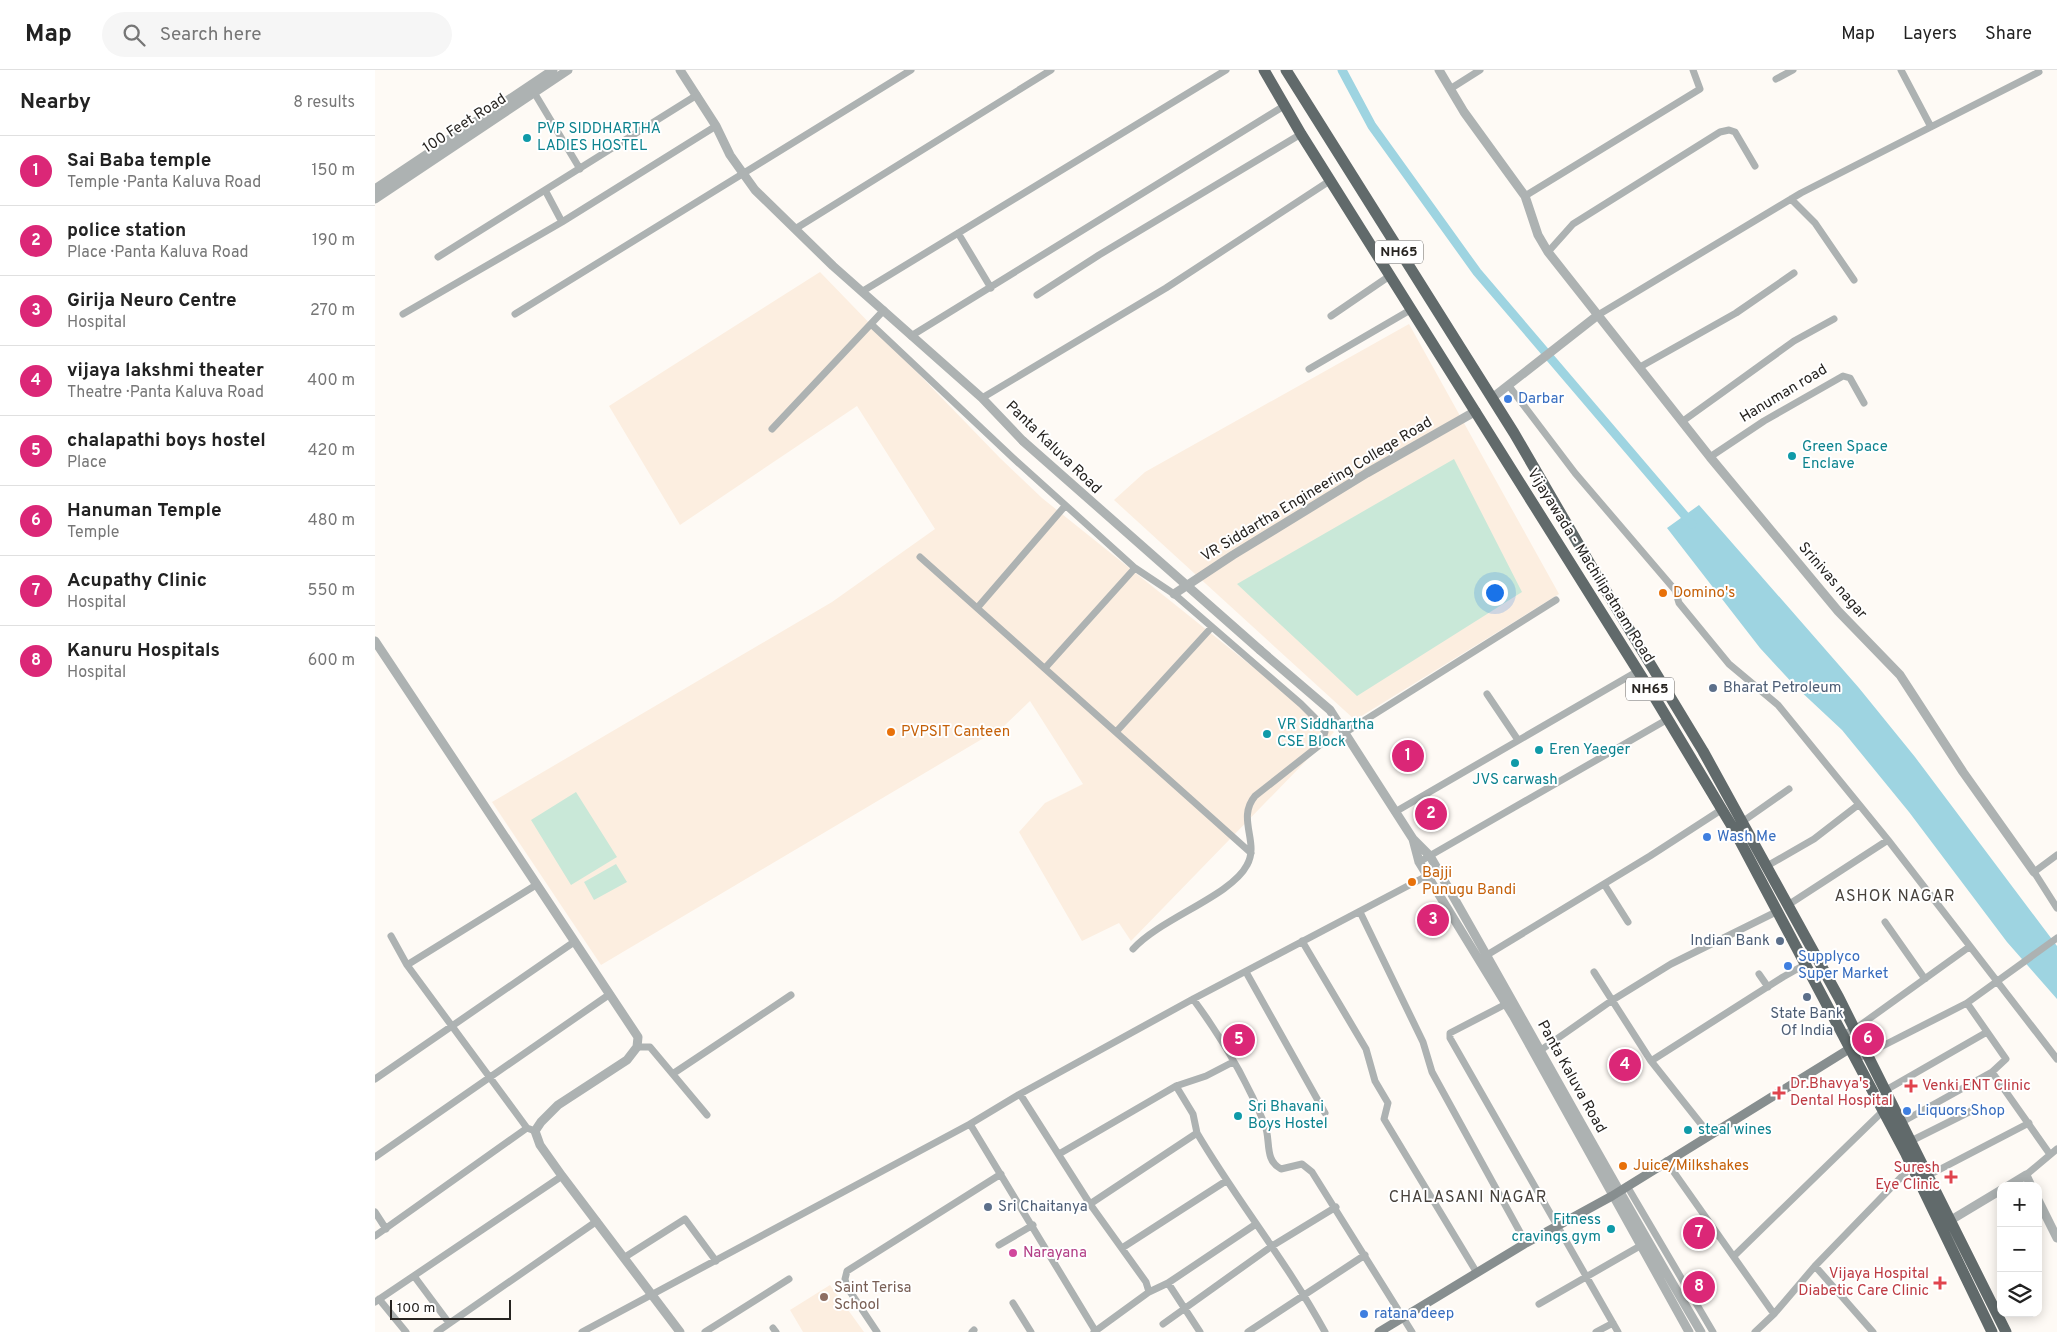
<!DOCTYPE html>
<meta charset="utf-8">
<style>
body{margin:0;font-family:Overpass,sans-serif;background:#f6f6f6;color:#222}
.controls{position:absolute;right:15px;bottom:15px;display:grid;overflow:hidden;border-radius:10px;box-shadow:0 2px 12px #0003}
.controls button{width:45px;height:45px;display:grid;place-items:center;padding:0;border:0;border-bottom:1px solid #e0e0e0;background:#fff;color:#222;font:25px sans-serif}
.scale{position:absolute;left:15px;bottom:12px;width:121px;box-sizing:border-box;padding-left:5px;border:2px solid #272421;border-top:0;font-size:14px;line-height:18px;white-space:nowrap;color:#272421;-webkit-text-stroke:4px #fff;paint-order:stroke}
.you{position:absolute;left:1119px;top:522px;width:18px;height:18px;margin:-12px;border:4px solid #fff;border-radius:50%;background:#1a73e8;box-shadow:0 0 0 8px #1a73e833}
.badge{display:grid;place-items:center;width:32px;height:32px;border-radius:50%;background:#db2777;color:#fff;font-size:16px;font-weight:700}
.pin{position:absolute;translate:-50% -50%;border:2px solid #fff;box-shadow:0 1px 5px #0006}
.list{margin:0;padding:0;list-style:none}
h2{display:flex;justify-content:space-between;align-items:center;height:65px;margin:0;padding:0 20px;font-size:21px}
h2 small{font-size:16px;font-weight:400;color:#767676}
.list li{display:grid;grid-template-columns:32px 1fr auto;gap:15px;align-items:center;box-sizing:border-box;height:70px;padding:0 20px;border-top:1px solid #e0e0e0}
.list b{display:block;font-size:19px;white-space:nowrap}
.list p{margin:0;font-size:16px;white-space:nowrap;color:#767676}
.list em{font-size:16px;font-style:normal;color:#767676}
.icon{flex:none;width:28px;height:28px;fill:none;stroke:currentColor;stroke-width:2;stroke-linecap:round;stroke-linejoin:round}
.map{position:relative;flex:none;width:1682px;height:1262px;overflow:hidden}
header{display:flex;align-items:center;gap:30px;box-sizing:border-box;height:70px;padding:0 25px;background:#fff;border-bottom:1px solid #e0e0e0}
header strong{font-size:24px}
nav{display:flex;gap:28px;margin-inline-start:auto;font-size:18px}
.search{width:350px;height:45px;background:#f6f6f6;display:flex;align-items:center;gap:12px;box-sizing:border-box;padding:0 18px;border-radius:28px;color:#767676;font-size:19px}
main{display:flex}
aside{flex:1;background:#fff}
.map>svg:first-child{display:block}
.education{fill:#fceee0}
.pitch{fill:#c9e8d8}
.water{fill:#9ed4e1}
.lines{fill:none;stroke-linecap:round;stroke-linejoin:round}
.canal{stroke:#9ed4e1;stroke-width:9}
.minor{stroke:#adb2b2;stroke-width:7}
.tertiary{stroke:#adb2b2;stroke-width:9}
.secondary{stroke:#878e8f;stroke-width:9}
.trunk{stroke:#616a6b;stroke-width:11}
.tertiary-bridge{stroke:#adb2b2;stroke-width:9}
.culture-dot{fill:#0f9aa8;stroke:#fff;stroke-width:2}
.shop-dot{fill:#3f7fe0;stroke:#fff;stroke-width:2}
.food-dot{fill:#e8710a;stroke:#fff;stroke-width:2}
.service-dot{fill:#5c6f8a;stroke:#fff;stroke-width:2}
.health-dot{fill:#e0444e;stroke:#fff;stroke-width:2}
.hotel-dot{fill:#d1479c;stroke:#fff;stroke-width:2}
.education-dot{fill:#8d6e63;stroke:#fff;stroke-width:2}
.labels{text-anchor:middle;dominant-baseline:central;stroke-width:4;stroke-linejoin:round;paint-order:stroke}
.shield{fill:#fff;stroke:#686664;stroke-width:1}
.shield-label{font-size:14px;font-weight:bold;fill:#272421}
.street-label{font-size:15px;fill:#272421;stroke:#fff}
.culture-label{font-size:15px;fill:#0d838f;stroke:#fff;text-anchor:start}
.shop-label{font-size:15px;fill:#366cbe;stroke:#fff;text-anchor:start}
.food-label{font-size:15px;fill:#c56008;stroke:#fff;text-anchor:start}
.service-label{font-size:15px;fill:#4e5e75;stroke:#fff;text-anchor:start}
.health-label{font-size:15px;fill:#be3a42;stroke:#fff;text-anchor:start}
.hotel-label{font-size:15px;fill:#b23c85;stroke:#fff;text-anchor:start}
.education-label{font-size:15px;fill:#785e54;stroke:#fff;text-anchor:start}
.neighbourhood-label{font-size:16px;letter-spacing:1px;fill:#47413b;stroke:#fff}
</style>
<header>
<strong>Map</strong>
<div class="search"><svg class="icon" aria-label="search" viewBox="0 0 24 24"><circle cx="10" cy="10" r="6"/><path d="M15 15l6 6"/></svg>Search here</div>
<nav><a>Map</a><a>Layers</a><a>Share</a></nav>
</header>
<main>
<aside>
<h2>Nearby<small>8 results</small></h2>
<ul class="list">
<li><span class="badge">1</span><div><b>Sai Baba temple</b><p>Temple · Panta Kaluva Road</p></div><em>150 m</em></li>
<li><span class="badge">2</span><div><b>police station</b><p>Place · Panta Kaluva Road</p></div><em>190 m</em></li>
<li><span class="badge">3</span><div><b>Girija Neuro Centre</b><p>Hospital</p></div><em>270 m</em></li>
<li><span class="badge">4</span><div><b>vijaya lakshmi theater</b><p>Theatre · Panta Kaluva Road</p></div><em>400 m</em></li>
<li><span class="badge">5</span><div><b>chalapathi boys hostel</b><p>Place</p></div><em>420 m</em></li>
<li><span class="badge">6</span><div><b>Hanuman Temple</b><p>Temple</p></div><em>480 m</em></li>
<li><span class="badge">7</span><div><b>Acupathy Clinic</b><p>Hospital</p></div><em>550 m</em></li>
<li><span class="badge">8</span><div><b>Kanuru Hospitals</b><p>Hospital</p></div><em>600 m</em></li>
</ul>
</aside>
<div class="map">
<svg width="1682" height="1262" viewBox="0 0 1682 1262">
<rect width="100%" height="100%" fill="#fefaf5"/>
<path class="education" d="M445,202L625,388L667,428L959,662L756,871L744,853L707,871L644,762L670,733L708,714L655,631L629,656L226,895L117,732L457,532L560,459L482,336L305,455L234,336Z
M1034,254L1184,524L980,650L739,430L770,402Z
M455,1215L489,1262H428L415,1240Z"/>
<path class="pitch" d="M1079,389L1147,522L982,626L862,514Z
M201,722L242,787L196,815L156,750Z
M241,794L252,812L219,830L209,812Z"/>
<path class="water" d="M1324,435L1484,618L1540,687L1682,876V929L1632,872L1534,742L1467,660L1421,617L1385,578L1292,458Z"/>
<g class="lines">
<path class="canal" d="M967,0L997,56L1102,202L1317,454"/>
<path class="minor" d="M1526,0L1556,57
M1401,9L1418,0
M1075,19L1105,0
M160,24L205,99
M170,120L187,152
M1150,126L1325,19L1318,0
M1416,129L1440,153L1479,210
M420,159L676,0
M583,163L616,218
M1173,182L1198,154L1345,62L1354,60L1360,62L1380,96
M63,187L322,25
M488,221L851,0
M662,225L724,185L926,64
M28,244L187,152L341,56
M140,244L536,0
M1223,245L1426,123L1664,2
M956,246L1016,205
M496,254L637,387L760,498L799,524L926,634L942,650L950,662L946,674L880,726C861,749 885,772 872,795C856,826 786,848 758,879
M536,266L909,36
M1265,297L1361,243L1419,203
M934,299L1037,239
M1134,316L1200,403L1300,520L1304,533L1354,594L1403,635L1513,770L1682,989
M607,328L791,218L956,110
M1308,351L1419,271L1459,249
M397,359L509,240
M1335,387L1389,351L1468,306L1475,308L1489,333
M545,487L876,783
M603,537L690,436
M671,597L760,498
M1112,624L1143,670
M741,662L836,558
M971,662L1181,530
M1020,742L1263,601
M1367,752L1414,719
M1682,785L1659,802L1682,838
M1044,792L1293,649
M1392,796L1439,769L1483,735
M1229,814L1253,852
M1413,835L1513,770
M985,842L1048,972L1057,1002L1151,1173
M1510,852L1550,909
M16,866L32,895L152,1058L160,1061
M927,871L991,979L1000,1011L1013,1033L1009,1049L1102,1203
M1112,885L1275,786L1346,740
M32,895L161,815
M871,902L950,1043
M1219,902L1276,991L1334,1064
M1384,904L1393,917
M818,929C847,968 872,1011 890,1055C896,1071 889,1090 906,1099L927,1094L937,1102L1037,1262
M1592,933L1631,989L1617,1002
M1131,934L1075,963V968L1243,1262
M1467,965L1480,959L1594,877
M262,977H275L332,1045
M1166,980L1236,931L1296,894L1403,841
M1480,990L1592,933L1682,868
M1276,991L1408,907L1431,894
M299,1003L416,925
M0,1009L199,872
M1511,1020L1612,962
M645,1024L715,1134L771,1212L774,1222
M1527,1052L1617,1002L1674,1083
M822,1063C862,1131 912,1192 950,1262
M1536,1071L1604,1037
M684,1084L801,1016L831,1006L858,992
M0,1087L235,924
M1291,1091L1399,1244
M1554,1105L1654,1053
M1651,1105L1682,1079
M1252,1116L1338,1262
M715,1134L822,1063L818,1044L801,1016
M0,1142L11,1159
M0,1166L152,1058
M624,1175L658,1155
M747,1178L851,1111
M1359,1186L1508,1041
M250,1187L310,1149L341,1191
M1440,1196L1498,1262
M39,1206L74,1253
M793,1213L881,1154
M4,1229L31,1262
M0,1232L187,1106
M638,1233L656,1262
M1164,1234L1265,1176
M788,1254L897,1176L961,1137
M398,1258L401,1262
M62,1262L222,1151
M207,1262L595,1054
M330,1262L414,1209
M502,1262L472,1217L470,1209L472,1201L626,1104
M597,1262L599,1260
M719,1262L774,1222L793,1213L825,1262
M721,1262L595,1054L645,1024L818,929L1063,800
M873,1262L990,1185
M1221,1262L1238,1253
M1380,1262L1399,1244L1440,1196L1537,1096"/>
<path class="tertiary" d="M305,0L341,56L355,85L380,120L458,196L607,328L648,371
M1064,0L1089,42L1150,126L1163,165L1173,182L1335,387L1463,541L1525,605L1588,702L1659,802
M0,119L178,0
M0,129L193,0
M1117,328L1223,245
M799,524L858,485L992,403L1101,341
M0,571L263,967L262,977L252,990L183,1035L166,1052L160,1061L165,1075L187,1106L305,1262
M885,580L955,640L1038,769L1055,786C1146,944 1233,1105 1326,1262
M1038,769L1044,792L1139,947L1314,1262
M1633,1116L1651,1105L1656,1116
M1663,1130L1682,1168
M1576,1150L1626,1120"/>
<path class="secondary" d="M1004,1262L1151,1173L1237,1126L1479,976"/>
<path class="trunk" d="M889,0L926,64L1280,628L1358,758L1531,1084L1617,1262
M911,0L1139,363L1225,511L1328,681L1464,928L1631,1262"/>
<path class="tertiary-bridge" d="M648,371L885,580"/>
</g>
<g class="culture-dot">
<circle cx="152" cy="68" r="5"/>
<circle cx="1417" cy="386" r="5"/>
<circle cx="892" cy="664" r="5"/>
<circle cx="1164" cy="680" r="5"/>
<circle cx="1140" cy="693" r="5"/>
<circle cx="863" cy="1046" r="5"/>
<circle cx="1313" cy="1060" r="5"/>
<circle cx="1236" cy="1159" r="5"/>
</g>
<g class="shop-dot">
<circle cx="1133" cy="329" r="5"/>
<circle cx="1332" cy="767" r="5"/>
<circle cx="1413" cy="896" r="5"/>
<circle cx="1532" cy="1041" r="5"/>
<circle cx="989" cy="1244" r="5"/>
</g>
<g class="food-dot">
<circle cx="1288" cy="523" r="5"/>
<circle cx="516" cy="662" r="5"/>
<circle cx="1037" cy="812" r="5"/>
<circle cx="1248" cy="1096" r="5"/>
</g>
<g class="service-dot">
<circle cx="1338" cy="618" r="5"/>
<circle cx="1405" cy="871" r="5"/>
<circle cx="1432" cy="927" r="5"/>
<circle cx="613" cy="1137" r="5"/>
</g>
<g class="health-dot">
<path d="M1533.5 1008.5h5v5h5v5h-5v5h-5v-5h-5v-5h5z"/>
<path d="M1401.5 1015.5h5v5h5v5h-5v5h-5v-5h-5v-5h5z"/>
<path d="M1573.5 1099.5h5v5h5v5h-5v5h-5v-5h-5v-5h5z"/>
<path d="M1562.5 1205.5h5v5h5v5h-5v5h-5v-5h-5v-5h5z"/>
</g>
<circle class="hotel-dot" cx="638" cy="1183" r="5"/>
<circle class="education-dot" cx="449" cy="1227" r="5"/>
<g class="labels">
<g class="shield">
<rect x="1000" y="170.5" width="48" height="23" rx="4"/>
<rect x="1251" y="607.5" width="48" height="23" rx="4"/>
</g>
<g class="shield-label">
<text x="1024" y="182">NH65</text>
<text x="1275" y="619">NH65</text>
</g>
<g class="street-label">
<text transform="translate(90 54) rotate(-33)">100 Feet Road</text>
<text transform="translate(1409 324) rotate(-31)">Hanuman road</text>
<text transform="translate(678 378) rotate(44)">Panta Kaluva Road</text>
<text transform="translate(942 420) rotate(-31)">VR Siddartha Engineering College Road</text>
<text transform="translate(1215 496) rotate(58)">Vijayawada - Machilipatnam Road</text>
<text transform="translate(1457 511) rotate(49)">Srinivas nagar</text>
<text transform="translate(1196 1007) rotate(61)">Panta Kaluva Road</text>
</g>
<g class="culture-label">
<text x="162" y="59">PVP SIDDHARTHA<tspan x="162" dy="17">LADIES HOSTEL</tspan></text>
<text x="1427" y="377">Green Space<tspan x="1427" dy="17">Enclave</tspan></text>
<text x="902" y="655">VR Siddhartha<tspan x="902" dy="17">CSE Block</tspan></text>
<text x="1174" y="680">Eren Yaeger</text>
<text x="1140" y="710" text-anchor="middle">JVS carwash</text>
<text x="873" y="1037">Sri Bhavani<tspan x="873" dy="17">Boys Hostel</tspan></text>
<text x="1323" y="1060">steal wines</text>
<text x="1226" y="1150" text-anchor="end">Fitness<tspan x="1226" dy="17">cravings gym</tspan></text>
</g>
<g class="shop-label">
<text x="1143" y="329">Darbar</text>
<text x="1342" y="767">Wash Me</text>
<text x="1423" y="887">Supplyco<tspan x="1423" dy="17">Super Market</tspan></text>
<text x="1542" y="1041">Liquors Shop</text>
<text x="999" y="1244">ratana deep</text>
</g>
<g class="food-label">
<text x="1298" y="523">Domino's</text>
<text x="526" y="662">PVPSIT Canteen</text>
<text x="1047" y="803">Bajji<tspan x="1047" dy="17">Punugu Bandi</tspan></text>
<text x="1258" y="1096">Juice/Milkshakes</text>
</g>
<g class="service-label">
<text x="1348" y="618">Bharat Petroleum</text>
<text x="1395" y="871" text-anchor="end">Indian Bank</text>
<text x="1432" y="944" text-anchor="middle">State Bank<tspan x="1432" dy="17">Of India</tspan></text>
<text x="623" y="1137">Sri Chaitanya</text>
</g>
<g class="health-label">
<text x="1415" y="1014">Dr.Bhavya's<tspan x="1415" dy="17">Dental Hospital</tspan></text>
<text x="1547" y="1016">Venki ENT Clinic</text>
<text x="1565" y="1098" text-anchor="end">Suresh<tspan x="1565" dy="17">Eye Clinic</tspan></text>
<text x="1554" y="1204" text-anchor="end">Vijaya Hospital<tspan x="1554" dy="17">Diabetic Care Clinic</tspan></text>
</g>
<g class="hotel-label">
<text x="648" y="1183">Narayana</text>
</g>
<g class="education-label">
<text x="459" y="1218">Saint Terisa<tspan x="459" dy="17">School</tspan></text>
</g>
<g class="neighbourhood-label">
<text x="1520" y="827">ASHOK NAGAR</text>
<text x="1093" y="1128">CHALASANI NAGAR</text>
</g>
</g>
</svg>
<div class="controls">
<button>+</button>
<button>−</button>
<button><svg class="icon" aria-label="layers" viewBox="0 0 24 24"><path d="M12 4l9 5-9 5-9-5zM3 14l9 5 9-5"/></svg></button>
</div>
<div class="scale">100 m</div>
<div class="you"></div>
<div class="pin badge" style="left:1033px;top:686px">1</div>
<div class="pin badge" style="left:1056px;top:744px">2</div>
<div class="pin badge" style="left:1058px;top:850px">3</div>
<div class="pin badge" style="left:1250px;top:995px">4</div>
<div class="pin badge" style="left:864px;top:970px">5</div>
<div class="pin badge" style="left:1493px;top:969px">6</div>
<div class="pin badge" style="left:1324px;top:1163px">7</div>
<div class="pin badge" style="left:1324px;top:1217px">8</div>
</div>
</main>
